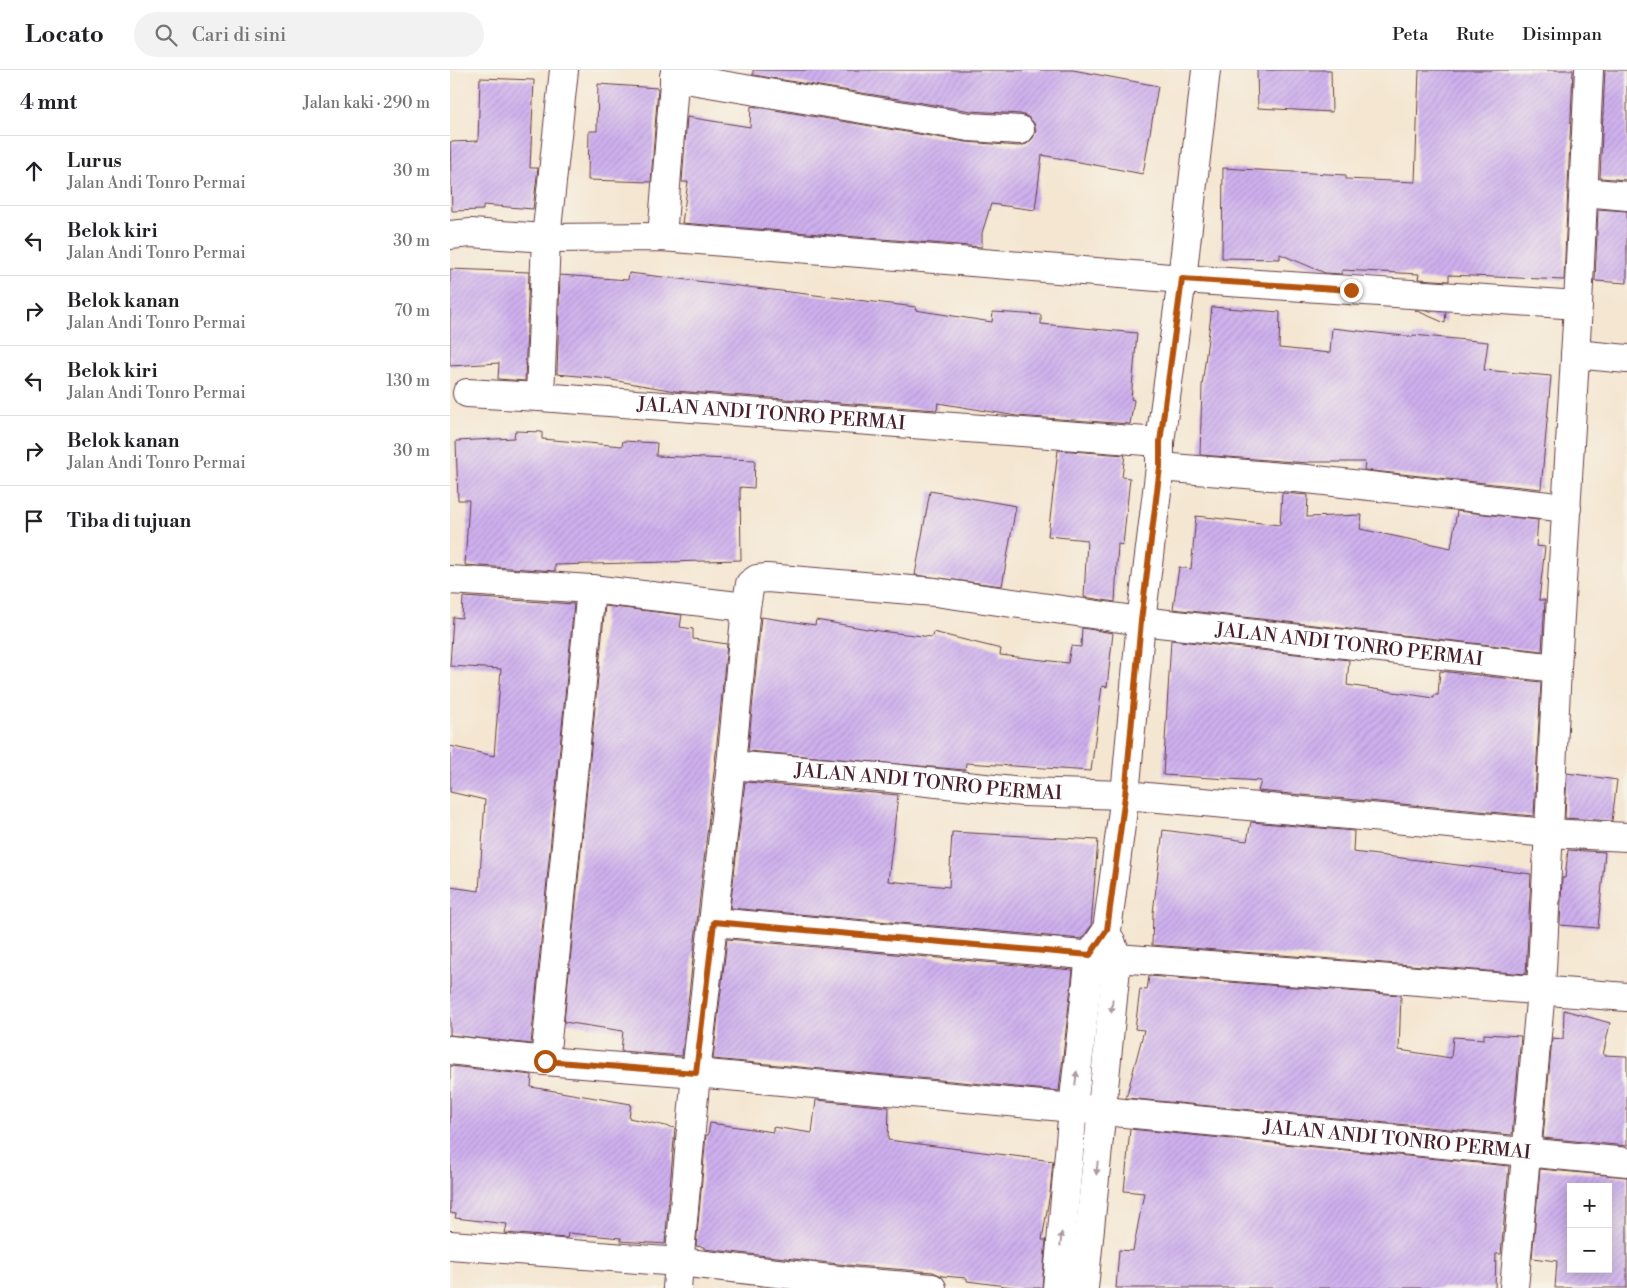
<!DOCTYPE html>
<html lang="id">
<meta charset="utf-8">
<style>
body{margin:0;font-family:"Libre Bodoni",serif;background:#f2f2f2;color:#202124}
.controls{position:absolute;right:15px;bottom:15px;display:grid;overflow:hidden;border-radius:0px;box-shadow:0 2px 12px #0003}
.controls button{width:45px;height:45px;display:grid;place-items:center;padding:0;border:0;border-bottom:1px solid #e0e0e0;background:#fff;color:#202124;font:25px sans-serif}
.stop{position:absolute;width:15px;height:15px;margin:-11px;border:4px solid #b45309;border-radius:50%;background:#fff}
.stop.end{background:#b45309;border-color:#fff;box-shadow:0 1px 5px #0008}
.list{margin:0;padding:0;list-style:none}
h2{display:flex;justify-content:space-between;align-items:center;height:65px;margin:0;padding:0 20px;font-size:21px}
h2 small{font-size:16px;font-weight:400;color:#757577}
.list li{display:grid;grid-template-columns:32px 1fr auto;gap:15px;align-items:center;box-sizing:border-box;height:70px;padding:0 20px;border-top:1px solid #e0e0e0}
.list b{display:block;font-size:19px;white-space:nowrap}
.list p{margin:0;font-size:16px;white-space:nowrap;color:#757577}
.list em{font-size:16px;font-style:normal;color:#757577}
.icon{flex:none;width:28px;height:28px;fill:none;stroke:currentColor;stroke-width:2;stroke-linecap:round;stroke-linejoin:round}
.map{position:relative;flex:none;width:1177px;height:1218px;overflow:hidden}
header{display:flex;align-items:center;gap:30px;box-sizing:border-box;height:70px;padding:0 25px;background:#fff;border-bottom:1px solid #e0e0e0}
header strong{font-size:24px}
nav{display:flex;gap:28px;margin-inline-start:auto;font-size:18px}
.search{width:350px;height:45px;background:#f2f2f2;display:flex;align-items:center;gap:12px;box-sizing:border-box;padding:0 18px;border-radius:28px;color:#757577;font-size:19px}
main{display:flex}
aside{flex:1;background:#fff}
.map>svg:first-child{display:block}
.building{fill:url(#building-hatch);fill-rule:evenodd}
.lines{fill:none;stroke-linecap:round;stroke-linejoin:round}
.minor-casing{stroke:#643d44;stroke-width:30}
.minor{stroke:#fff;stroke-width:28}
.oneway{fill:#ae9aa0}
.route{stroke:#b45309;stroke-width:6}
.labels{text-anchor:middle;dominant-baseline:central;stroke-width:4;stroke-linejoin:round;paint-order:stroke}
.street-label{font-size:19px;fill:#4a1f2b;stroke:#f7f3e8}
</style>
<header>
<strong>Locato</strong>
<div class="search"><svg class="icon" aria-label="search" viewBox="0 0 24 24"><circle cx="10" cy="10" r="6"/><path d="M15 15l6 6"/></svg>Cari di sini</div>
<nav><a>Peta</a><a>Rute</a><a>Disimpan</a></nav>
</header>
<main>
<aside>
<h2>4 mnt<small>Jalan kaki · 290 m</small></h2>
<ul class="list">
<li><svg class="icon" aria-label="ahead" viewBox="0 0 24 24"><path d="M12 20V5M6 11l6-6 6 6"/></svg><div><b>Lurus</b><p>Jalan Andi Tonro Permai</p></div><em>30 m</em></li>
<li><svg class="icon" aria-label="left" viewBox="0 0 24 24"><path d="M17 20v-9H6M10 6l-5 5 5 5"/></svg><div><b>Belok kiri</b><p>Jalan Andi Tonro Permai</p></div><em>30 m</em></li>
<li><svg class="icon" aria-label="right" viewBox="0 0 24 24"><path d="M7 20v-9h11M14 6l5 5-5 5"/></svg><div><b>Belok kanan</b><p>Jalan Andi Tonro Permai</p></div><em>70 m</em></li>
<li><svg class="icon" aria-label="left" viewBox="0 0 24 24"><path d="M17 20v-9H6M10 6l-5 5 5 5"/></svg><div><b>Belok kiri</b><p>Jalan Andi Tonro Permai</p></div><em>130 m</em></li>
<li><svg class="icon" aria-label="right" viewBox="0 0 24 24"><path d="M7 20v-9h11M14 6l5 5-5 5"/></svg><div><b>Belok kanan</b><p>Jalan Andi Tonro Permai</p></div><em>30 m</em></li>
<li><svg class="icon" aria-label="arrive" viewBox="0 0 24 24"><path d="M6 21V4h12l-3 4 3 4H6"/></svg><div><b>Tiba di tujuan</b></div></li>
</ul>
</aside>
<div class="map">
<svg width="1177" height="1218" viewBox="0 0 1177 1218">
<defs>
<pattern id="building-hatch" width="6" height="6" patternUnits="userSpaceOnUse" patternTransform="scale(1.25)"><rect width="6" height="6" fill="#ceb0ee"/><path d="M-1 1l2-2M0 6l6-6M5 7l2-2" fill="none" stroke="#b297cc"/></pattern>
</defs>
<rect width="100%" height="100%" fill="#f7f3e8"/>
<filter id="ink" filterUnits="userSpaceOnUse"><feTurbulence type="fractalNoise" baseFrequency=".02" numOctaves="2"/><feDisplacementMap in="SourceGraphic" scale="10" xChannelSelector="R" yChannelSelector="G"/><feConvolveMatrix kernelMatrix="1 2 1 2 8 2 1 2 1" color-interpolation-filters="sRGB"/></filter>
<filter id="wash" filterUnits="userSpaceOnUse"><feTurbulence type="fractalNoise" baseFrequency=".0096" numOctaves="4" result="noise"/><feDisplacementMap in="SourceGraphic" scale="20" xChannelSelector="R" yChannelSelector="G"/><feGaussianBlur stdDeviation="1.12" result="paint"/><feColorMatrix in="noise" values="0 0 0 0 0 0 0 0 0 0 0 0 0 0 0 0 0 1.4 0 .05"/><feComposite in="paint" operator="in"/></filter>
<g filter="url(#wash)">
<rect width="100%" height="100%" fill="#f4e6d1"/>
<g id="blocks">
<path class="building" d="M303,0H623L708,16L693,104L592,85L585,140L541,134L532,163V177L232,153L238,112H232L237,47L300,57L301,36L516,72L569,76L577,74L583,68L586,61L584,53L578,47L571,44L521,41L303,5Z
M807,0H881L882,42L808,38Z
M969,0H1123L1114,210L999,205V211L968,209L969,204L892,200V204L875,203L830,184V189L772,188L773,98L896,105V109L965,112Z
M1155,0H1177V110L1150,108Z
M30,8L84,10L80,98H88L83,139L33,135V140L2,141L0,72L28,71Z
M148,14L208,18L201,112L138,110L139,61H147Z
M1148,139L1177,141V213L1145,211Z
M0,199L79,202L75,311L48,309L49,293L0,296Z
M179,203L466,237L465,240L542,252L543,242L591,245V254L687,263L681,329L684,330L680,354L567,346L488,333L487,340L225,321L150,308L107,304L110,205L178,210Z
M762,237L830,242L829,278L880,283L882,258L963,267V265L1038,272L1034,300L1101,306L1091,419L914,400L915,392H858V393L750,385L752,316Z
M965,240L996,242L995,253Z
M65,361L92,362V369L172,376L173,371L207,373L206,386L305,390L304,418L290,417L291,490L105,495V501L15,495L19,430H8L6,371L64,368Z
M608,380L675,385L672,407L680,408L673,475L668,474L665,532L634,527L637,470L598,466Z
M480,421L566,436L552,516L465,505Z
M832,423L858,425L857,447L912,445L910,459L1001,478L1007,441L1088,450L1086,476L1095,477L1089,530H1095L1092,581L723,539L729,497L741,499L746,446L830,455Z
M13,527L124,534L81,974L0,965V817L29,821L35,730L0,722V676L44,686L51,599L0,596L3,547L12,548Z
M155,536L232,545L230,557L243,559V569L277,574L265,693L232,986L171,981L173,961L114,952Z
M311,547L365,555L366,550L429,561L482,567L483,562L551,579L550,585L618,593L621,576L631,577L632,558L663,563L657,617L652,616L641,701L516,693L515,700L298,681Z
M721,570L899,590L897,615L984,628V625H988L990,601L1091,612L1084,746L808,721L811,711L713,705Z
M1117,703L1167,710L1162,751L1115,748Z
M295,712L448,725L438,811L499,817L502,762L648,770L641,856L632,869L280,838Z
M801,752L904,761L903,782L1081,804L1076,904L702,875L703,843L713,760L797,771Z
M1118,780L1155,782L1148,858L1110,855L1112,808H1115Z
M277,869L623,900L609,1021L263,989Z
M699,906L951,925L949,980L1001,988L1003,967L1034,969V964L1071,966L1062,1065L676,1028L694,960L685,959L690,919L697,920Z
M1114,940L1160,953L1153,985L1177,986V1076L1093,1068L1102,968L1113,969Z
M0,996L82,1005L81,1017L181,1034L179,1048L225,1058L215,1174L171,1171V1168L118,1163L117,1168L55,1163L57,1154L5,1148L6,1144L0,1143Z
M366,1030L439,1037L438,1070L603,1091L600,1123L592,1170H596L592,1218H571L517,1211V1208L492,1206L483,1202L407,1196L254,1179V1177L246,1176L256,1065H258L260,1053L323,1062V1057L362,1063Z
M680,1059L1059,1096L1051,1184H1046L1045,1218H666L669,1180L683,1181L694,1123L674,1121Z
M1090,1099L1177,1107V1218H1105L1107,1191L1082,1188ZM1121,1117H1158V1199H1121Z"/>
</g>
</g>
<g filter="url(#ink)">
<use href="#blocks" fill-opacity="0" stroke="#643d44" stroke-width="1"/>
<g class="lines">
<defs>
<g id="minor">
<path id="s1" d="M114,0L96,168L90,327L710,372"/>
<path d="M224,7L519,57L570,60"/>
<path d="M1134,122L1177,126"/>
<path d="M0,165L21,163L96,168L212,167L732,209L756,0"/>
<path d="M212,167L225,0"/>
<path d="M1125,284L1177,289"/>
<path d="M17,323L90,327"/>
<path d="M710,397L857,409L1117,438"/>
<path d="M0,510L141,519L296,537"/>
<path id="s2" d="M281,695L440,708L572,722L675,725L1098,763L1177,767"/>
<path d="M264,852L667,888L1177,927"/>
<path id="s3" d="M0,980L95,991L246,1003L281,695L296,537L300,514L307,509L317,508L485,522L691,551L1107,598"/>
<path d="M95,991L141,519"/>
<path d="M0,1175L229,1192L406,1212L482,1218"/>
<path id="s4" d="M227,1218L246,1003L623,1038L1177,1092"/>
<path d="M607,1218L623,1038L640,885L657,860L675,725L691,551L710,397V372L732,209L1128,235L1139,0"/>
<path d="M634,1218L667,888L661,871"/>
<path d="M1064,1218L1091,920L1107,598L1128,235"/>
</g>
</defs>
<use href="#minor" class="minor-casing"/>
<use href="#minor" class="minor"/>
</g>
<defs><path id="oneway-solid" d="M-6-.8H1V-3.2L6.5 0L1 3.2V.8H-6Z" transform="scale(1.25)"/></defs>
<g class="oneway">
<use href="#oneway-solid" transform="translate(662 936) rotate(95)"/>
<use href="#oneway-solid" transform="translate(626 1008) rotate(-84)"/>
<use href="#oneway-solid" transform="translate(647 1098) rotate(96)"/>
<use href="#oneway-solid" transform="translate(611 1169) rotate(-85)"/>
</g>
</g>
<g class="lines" filter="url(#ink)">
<path class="route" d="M95,991L246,1003L264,852L640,885L657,860L675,726L691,551L710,397V372L732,209L901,220"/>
</g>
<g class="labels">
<g class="street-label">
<text stroke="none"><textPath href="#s1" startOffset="560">JALAN ANDI TONRO PERMAI</textPath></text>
<text stroke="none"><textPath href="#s3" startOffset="1344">JALAN ANDI TONRO PERMAI</textPath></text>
<text stroke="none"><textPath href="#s2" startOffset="198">JALAN ANDI TONRO PERMAI</textPath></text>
<text stroke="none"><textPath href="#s4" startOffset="920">JALAN ANDI TONRO PERMAI</textPath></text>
</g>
</g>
</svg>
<div class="controls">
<button>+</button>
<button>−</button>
</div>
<div class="stop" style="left:95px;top:991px"></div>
<div class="stop end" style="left:901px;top:220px"></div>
</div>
</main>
